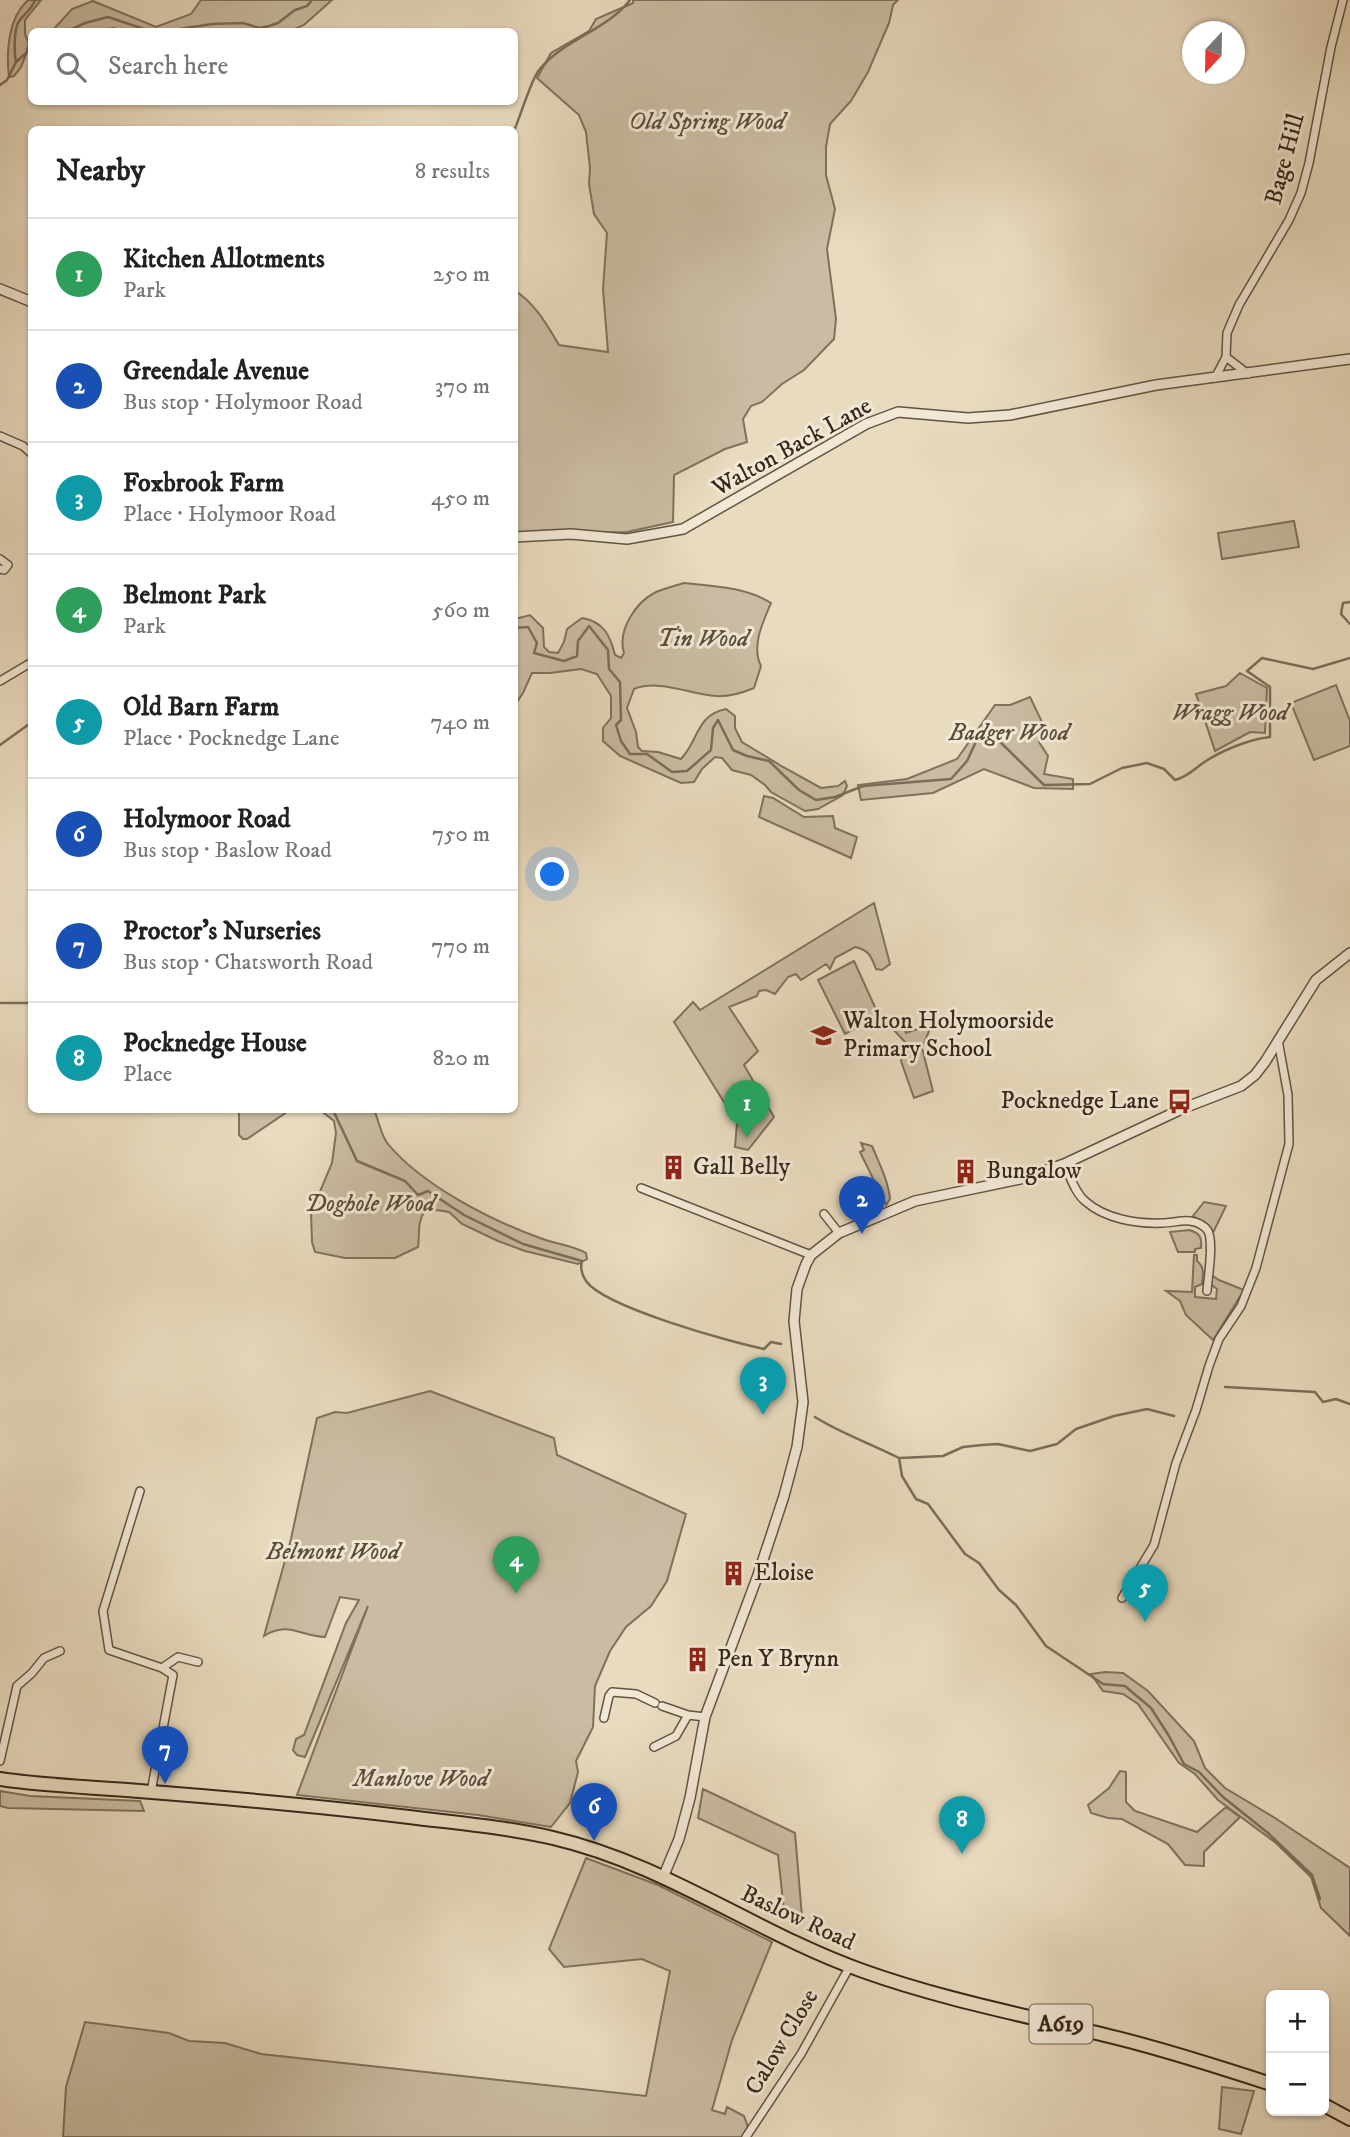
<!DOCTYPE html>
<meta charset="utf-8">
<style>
body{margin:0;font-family:"IM FELL DW Pica",serif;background:#f6f6f6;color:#222}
.controls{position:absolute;right:21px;bottom:21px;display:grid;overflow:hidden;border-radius:10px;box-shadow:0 2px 5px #0004}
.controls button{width:63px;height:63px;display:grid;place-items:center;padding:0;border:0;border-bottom:2px solid #e0e0e0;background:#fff;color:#222;font:35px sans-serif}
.compass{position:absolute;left:1182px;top:21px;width:63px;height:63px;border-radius:50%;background:#fff;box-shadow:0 2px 5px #0004;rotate:202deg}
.you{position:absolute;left:553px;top:875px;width:24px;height:24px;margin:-18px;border:5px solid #fff;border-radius:50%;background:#1a73e8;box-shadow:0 0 0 10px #1a73e833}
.badge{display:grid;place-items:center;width:46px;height:46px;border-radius:50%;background:#0f766e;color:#fff;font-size:23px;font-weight:700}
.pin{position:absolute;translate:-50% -58px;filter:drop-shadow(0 2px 4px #0008)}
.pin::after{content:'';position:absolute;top:37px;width:24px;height:21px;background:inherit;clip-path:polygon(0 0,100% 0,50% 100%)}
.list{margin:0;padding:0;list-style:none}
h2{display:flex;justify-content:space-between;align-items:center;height:91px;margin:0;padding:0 28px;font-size:30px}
h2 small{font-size:23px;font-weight:400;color:#767676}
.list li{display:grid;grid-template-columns:46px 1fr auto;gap:21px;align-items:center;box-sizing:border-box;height:112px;padding:0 28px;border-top:2px solid #e0e0e0}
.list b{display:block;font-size:26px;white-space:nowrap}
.list p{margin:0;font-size:23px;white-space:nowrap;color:#767676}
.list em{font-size:23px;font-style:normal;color:#767676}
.icon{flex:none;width:38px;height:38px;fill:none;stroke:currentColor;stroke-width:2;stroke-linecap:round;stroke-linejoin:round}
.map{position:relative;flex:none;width:1350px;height:2137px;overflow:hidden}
.search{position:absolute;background:#fff;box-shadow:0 2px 5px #0004;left:28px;top:28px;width:490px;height:77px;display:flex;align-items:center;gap:18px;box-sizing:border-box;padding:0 24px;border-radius:10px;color:#767676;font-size:26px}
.panel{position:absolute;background:#fff;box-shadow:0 2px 5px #0004;left:28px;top:126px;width:490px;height:987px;border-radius:10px}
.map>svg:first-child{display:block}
.green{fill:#cabca3;stroke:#7f715e;stroke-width:2}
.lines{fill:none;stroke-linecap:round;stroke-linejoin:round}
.stream{stroke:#7b6d5a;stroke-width:2.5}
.minor-casing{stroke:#615342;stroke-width:10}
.tertiary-casing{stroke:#615342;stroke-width:12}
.trunk-casing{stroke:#342618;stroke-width:16}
.minor{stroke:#f1e8d5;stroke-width:7}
.tertiary{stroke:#f1e8d5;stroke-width:9}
.trunk{stroke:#e9dbbf;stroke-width:12}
.labels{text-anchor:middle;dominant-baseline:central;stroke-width:6;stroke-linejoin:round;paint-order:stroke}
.shield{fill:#f1e8d5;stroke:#6d6051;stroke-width:2}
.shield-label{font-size:23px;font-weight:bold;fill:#342618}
.park-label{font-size:24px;font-style:italic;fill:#5a4c3b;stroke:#f1e8d5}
.street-label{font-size:24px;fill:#342618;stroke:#f1e8d5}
.poi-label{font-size:24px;fill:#342618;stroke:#f1e8d5;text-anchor:start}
</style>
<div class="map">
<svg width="1350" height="2137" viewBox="0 0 1350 2137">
<rect width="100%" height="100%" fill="#e9dbbf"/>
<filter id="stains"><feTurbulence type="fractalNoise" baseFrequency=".00286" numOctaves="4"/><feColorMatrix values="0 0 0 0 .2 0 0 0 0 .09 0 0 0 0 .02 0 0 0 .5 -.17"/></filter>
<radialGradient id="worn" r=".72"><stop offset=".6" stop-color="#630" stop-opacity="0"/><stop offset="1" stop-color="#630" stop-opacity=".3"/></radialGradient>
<path class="green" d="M28,0H41L25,20V34L29,43L26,54L21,67L14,76L9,77C6,52 8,18 28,0Z
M201,0H332L304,25L290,31L128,32L114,28L94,31H52L72,9L93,1L156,27L191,14Z
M633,0H898L893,5L889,23L868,72L851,101L830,124L826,147V175L835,209L827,249L836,319L834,339L804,370L782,384L762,402L751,406L743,419L747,442L725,449L674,475L673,522L627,532L515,534L514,290C535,303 547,325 559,345L608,352L603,289L607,233L594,214L589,184L590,168L586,132L579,115L537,78L551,53L589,31L596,19L633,3Z
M1294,521L1299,547L1222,559L1218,533Z
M684,583C712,586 746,587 771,603C763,622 751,646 761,666L754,688C742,693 730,697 716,696C689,694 660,679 634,689L627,708L636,732L638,747L642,751L658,752L681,759C699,740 696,715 726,709L735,716V728L742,742L783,767L821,788L838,786L845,781L847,786L843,795L818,809L805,811L771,792L765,785L751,775L732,770L722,758L715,757L702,769L694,782L681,783L620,756L603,741V728L611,718V696L597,674L581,669L550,673H532L523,693L515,705V619L530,615L543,628L544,647L549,652L558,653L564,642L567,629L582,618C604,622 610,635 615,655L621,658L624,653C617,630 636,602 656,592C665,588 675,586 684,583Z
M1240,673L1267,688L1265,733L1250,732L1215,751L1196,694L1226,686Z
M1336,685L1350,721V746L1314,760L1291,703Z
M1030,697L1043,724L1039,742L1048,756L1044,774L1073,779V789L1034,788L984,769L933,793L861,800L858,785L907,779L957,759L995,705H1010Z
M764,796L773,798L804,817L833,816L835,828L857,837L851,858L759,817Z
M874,903L890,964L882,970L876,969C871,956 869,950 855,947L835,958L830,969L826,964L801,980L796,974L788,977L775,994L766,990L759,991L757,996L729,1007L758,1051L744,1065L774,1117L748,1150L735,1147L737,1123L674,1022L693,1002L700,1010Z
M854,961L879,1016L845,1034L818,980Z
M902,1021L906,1033L932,1024L922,1048L933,1091L914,1098L901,1061L906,1043L891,1027Z
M237,1110H290L247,1139H243L239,1135V1113Z
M320,1110H374C379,1120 380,1134 388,1144C422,1185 490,1220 540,1238C555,1244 572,1245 586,1253L587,1259L578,1264L525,1251L498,1241L462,1224L449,1212L437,1210L424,1212C417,1224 420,1233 418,1247L395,1258H345L315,1252L312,1242L311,1213L332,1163L336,1133L334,1121Z
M861,1143L872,1146C879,1163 888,1180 890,1199L886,1205L860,1152L864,1150Z
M1204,1202L1226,1206L1213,1233L1205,1223L1193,1216Z
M1189,1230C1200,1233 1202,1237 1201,1248L1195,1249V1252H1178L1170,1232Z
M1194,1255H1197V1261C1205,1267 1203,1275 1202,1284L1195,1287V1297L1216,1299L1217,1289L1210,1284V1274L1219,1280L1244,1290L1213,1340L1186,1315L1180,1301L1166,1291L1192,1292Z
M430,1391L554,1438L557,1455L686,1514L667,1581L651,1606L626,1627L610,1651L595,1686L593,1727L576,1761L578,1772L570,1803L551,1827L478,1815L297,1795L368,1606L305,1757L297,1755L293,1750L296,1739L304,1735L346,1623L359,1600L340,1597L325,1637C300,1636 288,1621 264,1636L291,1539L317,1418L335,1412L347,1413Z
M1105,1672L1123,1673L1148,1691L1194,1741L1205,1768L1225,1788L1275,1818L1350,1868V1936L1321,1908L1311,1877L1276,1843L1218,1800L1195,1774L1179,1763L1138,1704L1123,1694L1103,1691L1091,1674Z
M1120,1771L1126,1772V1802L1135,1811L1197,1832L1226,1807L1240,1817L1204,1852V1866L1185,1865L1168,1844L1122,1819L1108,1818L1091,1813L1088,1805L1109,1788Z
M703,1789L795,1833L802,1917L784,1911L778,1855L698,1818Z
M0,1791L30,1796L140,1801L144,1811L8,1808L0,1806Z
M586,1858L658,1885L772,1942L732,2040L712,2110L725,2114L727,2107L744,2116L748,2127L742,2137H63L66,2087L85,2022L169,2033L189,2041L225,2043L261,2054L646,2096L670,1971L642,1959L564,1967L549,1949Z
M1222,2087L1254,2091L1241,2134L1219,2129Z"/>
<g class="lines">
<path class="stream" d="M66,32L85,23L108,17L153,32
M160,32L212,24L243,23L259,28L269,26L278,23L295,10L307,6L312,0
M16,62C14,53 14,31 18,23C23,14 32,10 35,0
M0,85L7,80L16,62L32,48
M514,131C520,117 531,80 539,70C564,39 606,31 630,0
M1350,602L1343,603L1341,614L1350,624
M514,628L528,627L537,643L534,653L564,661L577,656L578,641L589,626L608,650L609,669L620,682L621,720L616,725L621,741L630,754H647L672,772L687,771L711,750L713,728L718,720L733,750L747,756L769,761L799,790L816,800L835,797L863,786L951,779L967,761L980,733L990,732L1044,785L1090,784L1122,768L1147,763L1164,769L1175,780C1187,777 1193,770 1203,763C1220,751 1250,739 1270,737V687L1247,671L1262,658L1313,669L1350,658
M514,670L517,673L514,678
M0,745L32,722
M0,1003H29L32,1004
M333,1110L357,1161L405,1181L418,1195L428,1191L464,1215L523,1244L582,1261C580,1268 582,1275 586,1281C604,1307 730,1342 764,1349L771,1342L781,1344
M1225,1387L1315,1392L1323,1402L1336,1399L1350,1404
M815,1417C842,1434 872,1444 899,1458L902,1476L916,1499L928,1504L965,1554L979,1563L999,1590L1016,1605L1046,1646L1103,1684L1125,1686L1151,1708L1169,1736L1184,1764L1199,1772L1223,1797L1268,1833L1312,1875L1320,1899
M900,1458L943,1456L963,1447L982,1445L998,1444L1030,1451L1057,1444L1076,1429L1114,1416L1147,1409L1174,1416"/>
<defs>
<path id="minor" d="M1226,357L1248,374
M1215,378L1226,357L1227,333L1239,305L1289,220L1301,193L1309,163L1331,47L1343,0
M0,436L23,446L32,454
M0,559L8,565L4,570L0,569
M0,681L32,662
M1064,1164C1070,1176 1075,1193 1085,1201C1105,1219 1137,1224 1162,1223C1171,1223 1181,1220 1190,1221C1197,1222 1204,1225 1208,1231C1214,1243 1208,1277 1207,1291
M641,1188L811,1255
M824,1214L839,1233
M140,1491L103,1611L109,1650L162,1668
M1122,1598L1154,1545L1176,1463L1196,1410L1209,1366L1219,1339L1241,1306L1256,1268L1289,1144L1288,1095L1278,1040
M662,1706L688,1715
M604,1718L609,1696L612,1692L636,1694L655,1703
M654,1747L676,1736L688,1715L705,1717
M0,1761L17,1686L32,1673L44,1658L60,1651
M151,1792L173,1675L162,1668L178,1657L198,1662
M746,2137L801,2054L850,1966"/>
<path id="tertiary" d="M0,289L32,302
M514,537L571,534L627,539L683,529L866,424L898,412L968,418L1010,415L1156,385L1350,359
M664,1875L679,1839L690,1798L705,1717L758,1575L784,1496L797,1447L803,1402L794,1321L797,1289L806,1264L811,1255L839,1233L915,1201L1025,1178L1064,1164L1184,1108L1241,1086L1255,1075L1265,1062L1316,980L1350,953"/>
<path id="trunk" d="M0,1779C46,1786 92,1787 139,1791C229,1798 319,1806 409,1817C457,1823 506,1827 553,1838C665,1864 756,1933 863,1971C944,2000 1029,2016 1113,2037C1166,2050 1219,2067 1271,2084
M1324,2105L1350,2119"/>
</defs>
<use href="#minor" class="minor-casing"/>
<use href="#tertiary" class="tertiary-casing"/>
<use href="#trunk" class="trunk-casing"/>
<use href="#minor" class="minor"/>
<use href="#tertiary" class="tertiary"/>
<use href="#trunk" class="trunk"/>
</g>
<defs>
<symbol id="school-bare" viewBox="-9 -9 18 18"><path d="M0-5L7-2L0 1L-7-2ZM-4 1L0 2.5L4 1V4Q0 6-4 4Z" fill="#8f2418" stroke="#f1e8d5" stroke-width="2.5" paint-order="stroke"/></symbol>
<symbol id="bus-bare" viewBox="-9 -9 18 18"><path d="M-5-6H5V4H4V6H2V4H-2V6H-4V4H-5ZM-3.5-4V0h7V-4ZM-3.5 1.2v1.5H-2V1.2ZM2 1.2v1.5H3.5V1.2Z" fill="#8f2418" stroke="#f1e8d5" stroke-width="2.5" paint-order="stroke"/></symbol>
<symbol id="building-bare" viewBox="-9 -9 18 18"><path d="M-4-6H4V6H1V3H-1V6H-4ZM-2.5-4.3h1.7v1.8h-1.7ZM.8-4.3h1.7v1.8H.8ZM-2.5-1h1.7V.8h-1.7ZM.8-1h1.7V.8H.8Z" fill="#8f2418" stroke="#f1e8d5" stroke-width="2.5" paint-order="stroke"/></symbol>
</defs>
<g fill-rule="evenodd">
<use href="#school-bare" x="806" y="1018" width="35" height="35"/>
<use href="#bus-bare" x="1162" y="1084" width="35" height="35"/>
<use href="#building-bare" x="656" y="1150" width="35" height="35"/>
<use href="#building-bare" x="948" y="1154" width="35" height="35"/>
<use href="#building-bare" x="716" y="1556" width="35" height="35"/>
<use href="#building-bare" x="680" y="1642" width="35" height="35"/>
</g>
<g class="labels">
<rect class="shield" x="1029.5" y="2004.5" width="63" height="39" rx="5"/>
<g class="shield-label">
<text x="1061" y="2024">A619</text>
</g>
<g class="park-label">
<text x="707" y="122">Old Spring Wood</text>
<text x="703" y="639">Tin Wood</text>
<text x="1230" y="713">Wragg Wood</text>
<text x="1009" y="733">Badger Wood</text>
<text x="370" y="1204">Doghole Wood</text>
<text x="333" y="1552">Belmont Wood</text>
<text x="421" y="1779">Manlove Wood</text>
</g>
<g class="street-label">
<text transform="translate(1285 159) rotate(-75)">Bage Hill</text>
<text transform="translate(792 447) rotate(-29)">Walton Back Lane</text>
<text transform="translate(798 1918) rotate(25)">Baslow Road</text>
<text transform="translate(782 2042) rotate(-59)">Calow Close</text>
</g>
<g class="poi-label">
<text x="843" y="1021">Walton Holymoorside<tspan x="843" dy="28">Primary School</tspan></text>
<text x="1159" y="1101" text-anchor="end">Pocknedge Lane</text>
<text x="693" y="1167">Gall Belly</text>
<text x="986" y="1171">Bungalow</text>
<text x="754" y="1573">Eloise</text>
<text x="717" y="1659">Pen Y Brynn</text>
</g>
</g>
<rect width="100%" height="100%" filter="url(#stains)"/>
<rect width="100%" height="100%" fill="url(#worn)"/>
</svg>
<div class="controls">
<button>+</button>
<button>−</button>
</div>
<svg class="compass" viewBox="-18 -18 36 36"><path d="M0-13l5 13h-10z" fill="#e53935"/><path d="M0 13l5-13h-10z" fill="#767676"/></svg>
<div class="you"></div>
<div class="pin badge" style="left:747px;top:1138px;background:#2e9e5b">1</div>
<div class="pin badge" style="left:862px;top:1234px;background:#1a4fb4">2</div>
<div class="pin badge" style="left:763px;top:1415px;background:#0f9aa8">3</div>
<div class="pin badge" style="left:516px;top:1594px;background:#2e9e5b">4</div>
<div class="pin badge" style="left:1145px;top:1622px;background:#0f9aa8">5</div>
<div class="pin badge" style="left:594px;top:1841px;background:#1a4fb4">6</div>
<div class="pin badge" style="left:165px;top:1784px;background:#1a4fb4">7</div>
<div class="pin badge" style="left:962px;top:1854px;background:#0f9aa8">8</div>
<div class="search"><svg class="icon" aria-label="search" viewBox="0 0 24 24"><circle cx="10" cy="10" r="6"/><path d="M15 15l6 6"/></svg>Search here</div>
<section class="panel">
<h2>Nearby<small>8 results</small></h2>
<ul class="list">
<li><span class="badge" style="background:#2e9e5b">1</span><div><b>Kitchen Allotments</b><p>Park</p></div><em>250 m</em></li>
<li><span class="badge" style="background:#1a4fb4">2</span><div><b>Greendale Avenue</b><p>Bus stop · Holymoor Road</p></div><em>370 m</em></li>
<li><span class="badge" style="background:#0f9aa8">3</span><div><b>Foxbrook Farm</b><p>Place · Holymoor Road</p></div><em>450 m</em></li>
<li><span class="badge" style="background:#2e9e5b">4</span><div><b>Belmont Park</b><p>Park</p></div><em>560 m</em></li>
<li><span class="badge" style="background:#0f9aa8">5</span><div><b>Old Barn Farm</b><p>Place · Pocknedge Lane</p></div><em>740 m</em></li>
<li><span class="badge" style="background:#1a4fb4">6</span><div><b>Holymoor Road</b><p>Bus stop · Baslow Road</p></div><em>750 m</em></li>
<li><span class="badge" style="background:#1a4fb4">7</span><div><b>Proctor's Nurseries</b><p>Bus stop · Chatsworth Road</p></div><em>770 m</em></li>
<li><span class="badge" style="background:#0f9aa8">8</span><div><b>Pocknedge House</b><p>Place</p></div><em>820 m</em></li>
</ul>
</section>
</div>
